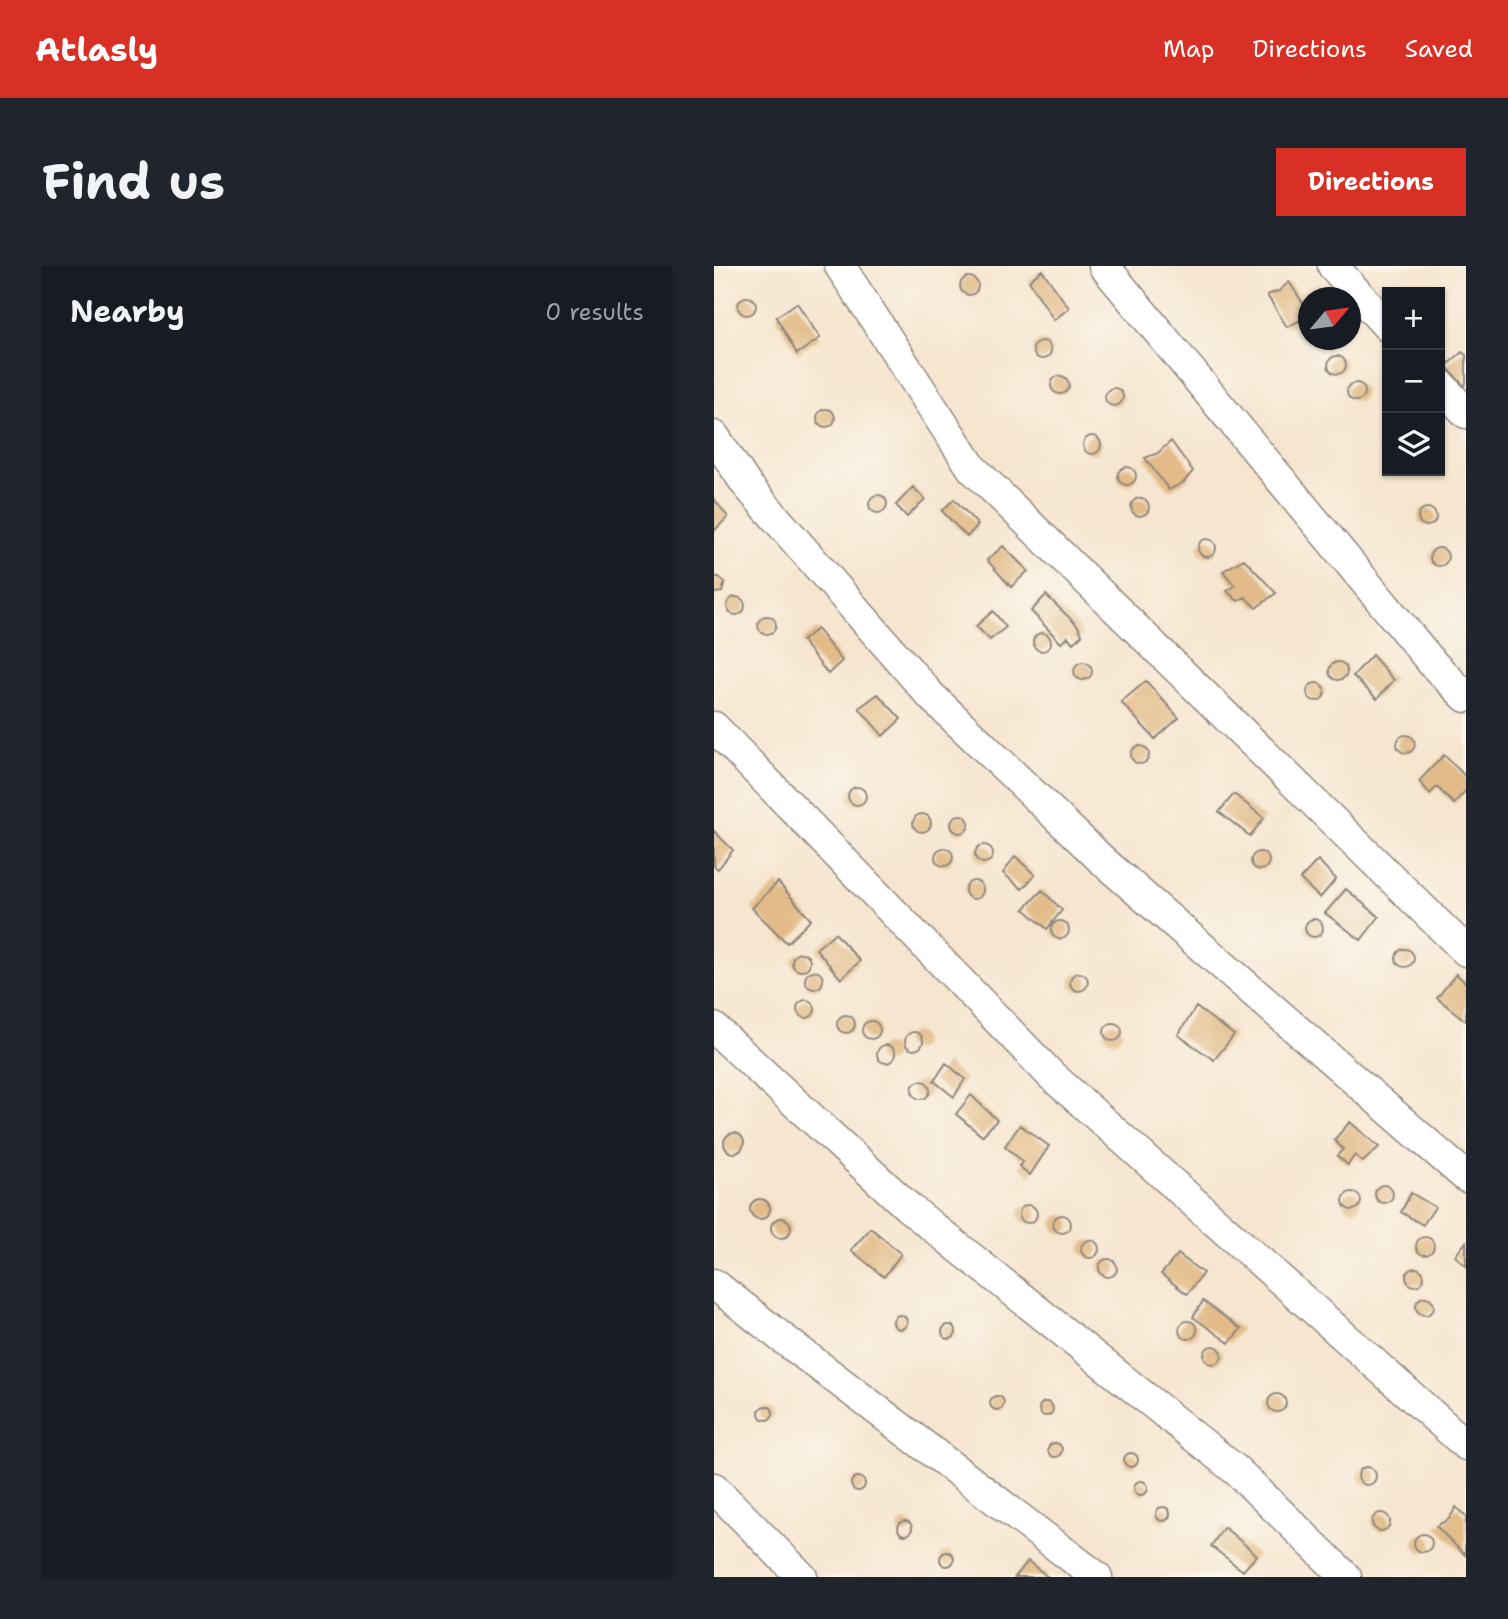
<!DOCTYPE html>
<meta charset="utf-8">
<style>
body{margin:0;font-family:"Shantell Sans",sans-serif;background:#20242c;color:#f1f3f6}
.controls{position:absolute;right:21px;top:21px;display:grid;overflow:hidden;border-radius:0px;box-shadow:0 2px 5px #0004}
.controls button{width:63px;height:63px;display:grid;place-items:center;padding:0;border:0;border-bottom:2px solid #363941;background:#171b24;color:#f1f3f6;font:35px sans-serif}
.compass{position:absolute;left:584px;top:21px;width:63px;height:63px;border-radius:50%;background:#171b24;box-shadow:0 2px 5px #0004;rotate:61deg}
.list{margin:0;padding:0;list-style:none}
h2{display:flex;justify-content:space-between;align-items:center;height:91px;margin:0;padding:0 28px;font-size:30px}
h2 small{font-size:23px;font-weight:400;color:#9ea1a6}
.icon{flex:none;width:38px;height:38px;fill:none;stroke:currentColor;stroke-width:2;stroke-linecap:round;stroke-linejoin:round}
.map{position:relative;flex:none;width:752px;height:1311px;overflow:hidden;border-radius:0px}
header{display:flex;align-items:center;gap:42px;box-sizing:border-box;height:98px;padding:0 35px;background:#d93025;color:#fff}
header strong{font-size:33px}
nav{display:flex;gap:38px;margin-inline-start:auto;font-size:24px}
.intro{display:flex;align-items:center;justify-content:space-between;box-sizing:border-box;height:168px;padding:0 42px}
h1{margin:0;font-size:49px}
.button{padding:18px 32px;border-radius:0px;background:#d93025;color:#fff;font-size:24px;font-weight:700}
main{display:flex;gap:42px;padding:0 42px}
aside{flex:1;background:#171b24;border-radius:0px;box-shadow:0 2px 5px #0004}
.map>svg:first-child{display:block}
.building{fill:#e2bb88}
.lines{fill:none;stroke-linecap:round;stroke-linejoin:round}
.minor-casing{stroke:#90887d;stroke-width:33}
.minor{stroke:#fff;stroke-width:30}
</style>
<header>
<strong>Atlasly</strong>
<nav><a>Map</a><a>Directions</a><a>Saved</a></nav>
</header>
<div class="intro"><h1>Find us</h1><a class="button">Directions</a></div>
<main>
<aside>
<h2>Nearby<small>0 results</small></h2>
<ul class="list">
</ul>
</aside>
<div class="map">
<svg width="752" height="1311" viewBox="0 0 752 1311">
<rect width="100%" height="100%" fill="#fbf7ec"/>
<filter id="ink" filterUnits="userSpaceOnUse"><feTurbulence type="fractalNoise" baseFrequency=".0143" numOctaves="2"/><feDisplacementMap in="SourceGraphic" scale="14" xChannelSelector="R" yChannelSelector="G"/><feConvolveMatrix kernelMatrix="1 2 1 2 8 2 1 2 1" color-interpolation-filters="sRGB"/></filter>
<filter id="wash" filterUnits="userSpaceOnUse"><feTurbulence type="fractalNoise" baseFrequency=".00686" numOctaves="4" result="noise"/><feDisplacementMap in="SourceGraphic" scale="28" xChannelSelector="R" yChannelSelector="G"/><feGaussianBlur stdDeviation="1.57" result="paint"/><feColorMatrix in="noise" values="0 0 0 0 0 0 0 0 0 0 0 0 0 0 0 0 0 1.4 0 .05"/><feComposite in="paint" operator="in"/></filter>
<g filter="url(#wash)">
<rect width="100%" height="100%" fill="#f6e5cf"/>
<g id="blocks">
<path class="building" d="M328,4L355,42L340,54L315,15Z
M246 20a9 9 0 1 1 18 0a9 9 0 1 1-18 0Z
M575,16L594,45L585,55L573,61L553,29L565,25Z
M24 40a9 9 0 1 1 18 0a9 9 0 1 1-18 0Z
M83,37L106,72L83,88L62,51Z
M319 84a9 9 0 1 1 18 0a9 9 0 1 1-18 0Z
M748,86L752,89V117L750,120L732,100Z
M614 99a9 9 0 1 1 18 0a9 9 0 1 1-18 0Z
M337 119a9 9 0 1 1 18 0a9 9 0 1 1-18 0Z
M633 126a9 9 0 1 1 18 0a9 9 0 1 1-18 0Z
M391 131a9 9 0 1 1 18 0a9 9 0 1 1-18 0Z
M103 152a9 9 0 1 1 18 0a9 9 0 1 1-18 0Z
M369 179a9 9 0 1 1 18 0a9 9 0 1 1-18 0Z
M457,175L479,205L470,216L455,224L431,192L444,187Z
M404 210a9 9 0 1 1 18 0a9 9 0 1 1-18 0Z
M199,221L211,233L193,251L182,239Z
M155 238a9 9 0 1 1 18 0a9 9 0 1 1-18 0Z
M417 241a9 9 0 1 1 18 0a9 9 0 1 1-18 0Z
M0,233L14,251L0,265Z
M240,233L264,259L253,271L228,245Z
M704 251a9 9 0 1 1 18 0a9 9 0 1 1-18 0Z
M484 282a9 9 0 1 1 18 0a9 9 0 1 1-18 0Z
M289,280L314,305L297,321L273,294Z
M716 291a9 9 0 1 1 18 0a9 9 0 1 1-18 0Z
M530,293L562,327L542,342L531,331L524,335L513,325L521,320L509,305Z
M0,311H5L11,316L8,326L0,327Z
M332,329L364,360L368,369L359,377L354,371L347,377L317,345Z
M13 340a9 9 0 1 1 18 0a9 9 0 1 1-18 0Z
M279,345L292,361L276,374L262,360Z
M44 359a9 9 0 1 1 18 0a9 9 0 1 1-18 0Z
M103,363L128,395L114,408L88,375Z
M319 376a9 9 0 1 1 18 0a9 9 0 1 1-18 0Z
M658,389L680,414L663,433L639,410Z
M615 405a9 9 0 1 1 18 0a9 9 0 1 1-18 0Z
M360 405a9 9 0 1 1 18 0a9 9 0 1 1-18 0Z
M432,415L465,452L441,473L407,436Z
M593 426a9 9 0 1 1 18 0a9 9 0 1 1-18 0Z
M164,428L187,453L169,470L145,442Z
M683 478a9 9 0 1 1 18 0a9 9 0 1 1-18 0Z
M417 489a9 9 0 1 1 18 0a9 9 0 1 1-18 0Z
M730,489L752,511V524L740,538L723,521L716,528L705,515Z
M134 530a9 9 0 1 1 18 0a9 9 0 1 1-18 0Z
M520,528L550,552L536,570L505,546Z
M199 557a9 9 0 1 1 18 0a9 9 0 1 1-18 0Z
M237 558a9 9 0 1 1 18 0a9 9 0 1 1-18 0Z
M0,565L19,584L4,603L0,600Z
M261 588a9 9 0 1 1 18 0a9 9 0 1 1-18 0Z
M221 591a9 9 0 1 1 18 0a9 9 0 1 1-18 0Z
M537 595a9 9 0 1 1 18 0a9 9 0 1 1-18 0Z
M301,590L321,609L308,623L289,607Z
M604,594L622,613L606,632L586,613Z
M251 624a9 9 0 1 1 18 0a9 9 0 1 1-18 0Z
M64,616L97,654L73,677L38,642Z
M632,623L665,651L647,674L611,647Z
M328,624L348,644L333,663L310,643Z
M591 662a9 9 0 1 1 18 0a9 9 0 1 1-18 0Z
M337 664a9 9 0 1 1 18 0a9 9 0 1 1-18 0Z
M121,667L146,695L127,713L102,683Z
M682 692a9 9 0 1 1 18 0a9 9 0 1 1-18 0Z
M78 696a9 9 0 1 1 18 0a9 9 0 1 1-18 0Z
M91 714a9 9 0 1 1 18 0a9 9 0 1 1-18 0Z
M356 716a9 9 0 1 1 18 0a9 9 0 1 1-18 0Z
M742,708L752,717V755L723,732Z
M83 743a9 9 0 1 1 18 0a9 9 0 1 1-18 0Z
M482,741L520,769L500,794L464,769Z
M123 758a9 9 0 1 1 18 0a9 9 0 1 1-18 0Z
M148 764a9 9 0 1 1 18 0a9 9 0 1 1-18 0Z
M390 766a9 9 0 1 1 18 0a9 9 0 1 1-18 0Z
M191 775a9 9 0 1 1 18 0a9 9 0 1 1-18 0Z
M163 788a9 9 0 1 1 18 0a9 9 0 1 1-18 0Z
M232,797L251,813L240,831L220,815Z
M198 824a9 9 0 1 1 18 0a9 9 0 1 1-18 0Z
M257,829L283,854L268,870L242,848Z
M636,856L665,881L649,896L641,889L634,899L623,890L629,883L620,874Z
M306,859L335,880L316,909L305,900L309,896L291,880Z
M10 877a10 10 0 1 1 20 0a10 10 0 1 1-20 0Z
M661 928a9 9 0 1 1 18 0a9 9 0 1 1-18 0Z
M629 935a9 9 0 1 1 18 0a9 9 0 1 1-18 0Z
M697,927L721,941L709,959L687,946Z
M36 943a10 10 0 1 1 20 0a10 10 0 1 1-20 0Z
M305 948a9 9 0 1 1 18 0a9 9 0 1 1-18 0Z
M339 958a9 9 0 1 1 18 0a9 9 0 1 1-18 0Z
M57 962a10 10 0 1 1 20 0a10 10 0 1 1-20 0Z
M157,962L187,988L170,1011L137,984Z
M702 980a9 9 0 1 1 18 0a9 9 0 1 1-18 0Z
M367 983a9 9 0 1 1 18 0a9 9 0 1 1-18 0Z
M752,976V1000L741,990Z
M464,988L489,1007L473,1028L447,1008Z
M385 1002a9 9 0 1 1 18 0a9 9 0 1 1-18 0Z
M692 1011a9 9 0 1 1 18 0a9 9 0 1 1-18 0Z
M702 1040a9 9 0 1 1 18 0a9 9 0 1 1-18 0Z
M489,1035L527,1063L515,1077L479,1051Z
M179 1056a7 7 0 1 1 14 0a7 7 0 1 1-14 0Z
M465 1064a9 9 0 1 1 18 0a9 9 0 1 1-18 0Z
M228 1066a7 7 0 1 1 14 0a7 7 0 1 1-14 0Z
M490 1089a9 9 0 1 1 18 0a9 9 0 1 1-18 0Z
M554 1137a9 9 0 1 1 18 0a9 9 0 1 1-18 0Z
M276 1137a7 7 0 1 1 14 0a7 7 0 1 1-14 0Z
M325 1143a7 7 0 1 1 14 0a7 7 0 1 1-14 0Z
M45 1147a7 7 0 1 1 14 0a7 7 0 1 1-14 0Z
M334 1184a7 7 0 1 1 14 0a7 7 0 1 1-14 0Z
M410 1194a7 7 0 1 1 14 0a7 7 0 1 1-14 0Z
M644 1210a9 9 0 1 1 18 0a9 9 0 1 1-18 0Z
M137 1218a7 7 0 1 1 14 0a7 7 0 1 1-14 0Z
M420 1222a7 7 0 1 1 14 0a7 7 0 1 1-14 0Z
M742,1241L752,1251L751,1289L722,1260L735,1253Z
M442 1248a7 7 0 1 1 14 0a7 7 0 1 1-14 0Z
M658 1256a9 9 0 1 1 18 0a9 9 0 1 1-18 0Z
M184 1262a7 7 0 1 1 14 0a7 7 0 1 1-14 0Z
M510,1261L543,1289L529,1305L497,1280Z
M700 1277a9 9 0 1 1 18 0a9 9 0 1 1-18 0Z
M226 1293a7 7 0 1 1 14 0a7 7 0 1 1-14 0Z
M314,1295L334,1311H301Z"/>
</g>
</g>
<g filter="url(#ink)">
<use href="#blocks" fill-opacity="0" stroke="#90887d" stroke-width="2"/>
<g class="lines">
<defs>
<path id="minor" d="M126,0L258,202L752,685
M390,0L720,399L752,431
M619,0L673,60
M726,118L752,147
M0,170L32,218L217,430L389,595L752,911
M0,461L337,809L752,1179
M0,762L194,941L523,1205L632,1311
M0,1018L67,1071L383,1311
M0,1222L88,1311"/>
</defs>
<use href="#minor" class="minor-casing"/>
<use href="#minor" class="minor"/>
</g>
</g>
</svg>
<div class="controls">
<button>+</button>
<button>−</button>
<button><svg class="icon" aria-label="layers" viewBox="0 0 24 24"><path d="M12 4l9 5-9 5-9-5zM3 14l9 5 9-5"/></svg></button>
</div>
<svg class="compass" viewBox="-18 -18 36 36"><path d="M0-13l5 13h-10z" fill="#e53935"/><path d="M0 13l5-13h-10z" fill="#9ea1a6"/></svg>
</div>
</main>
